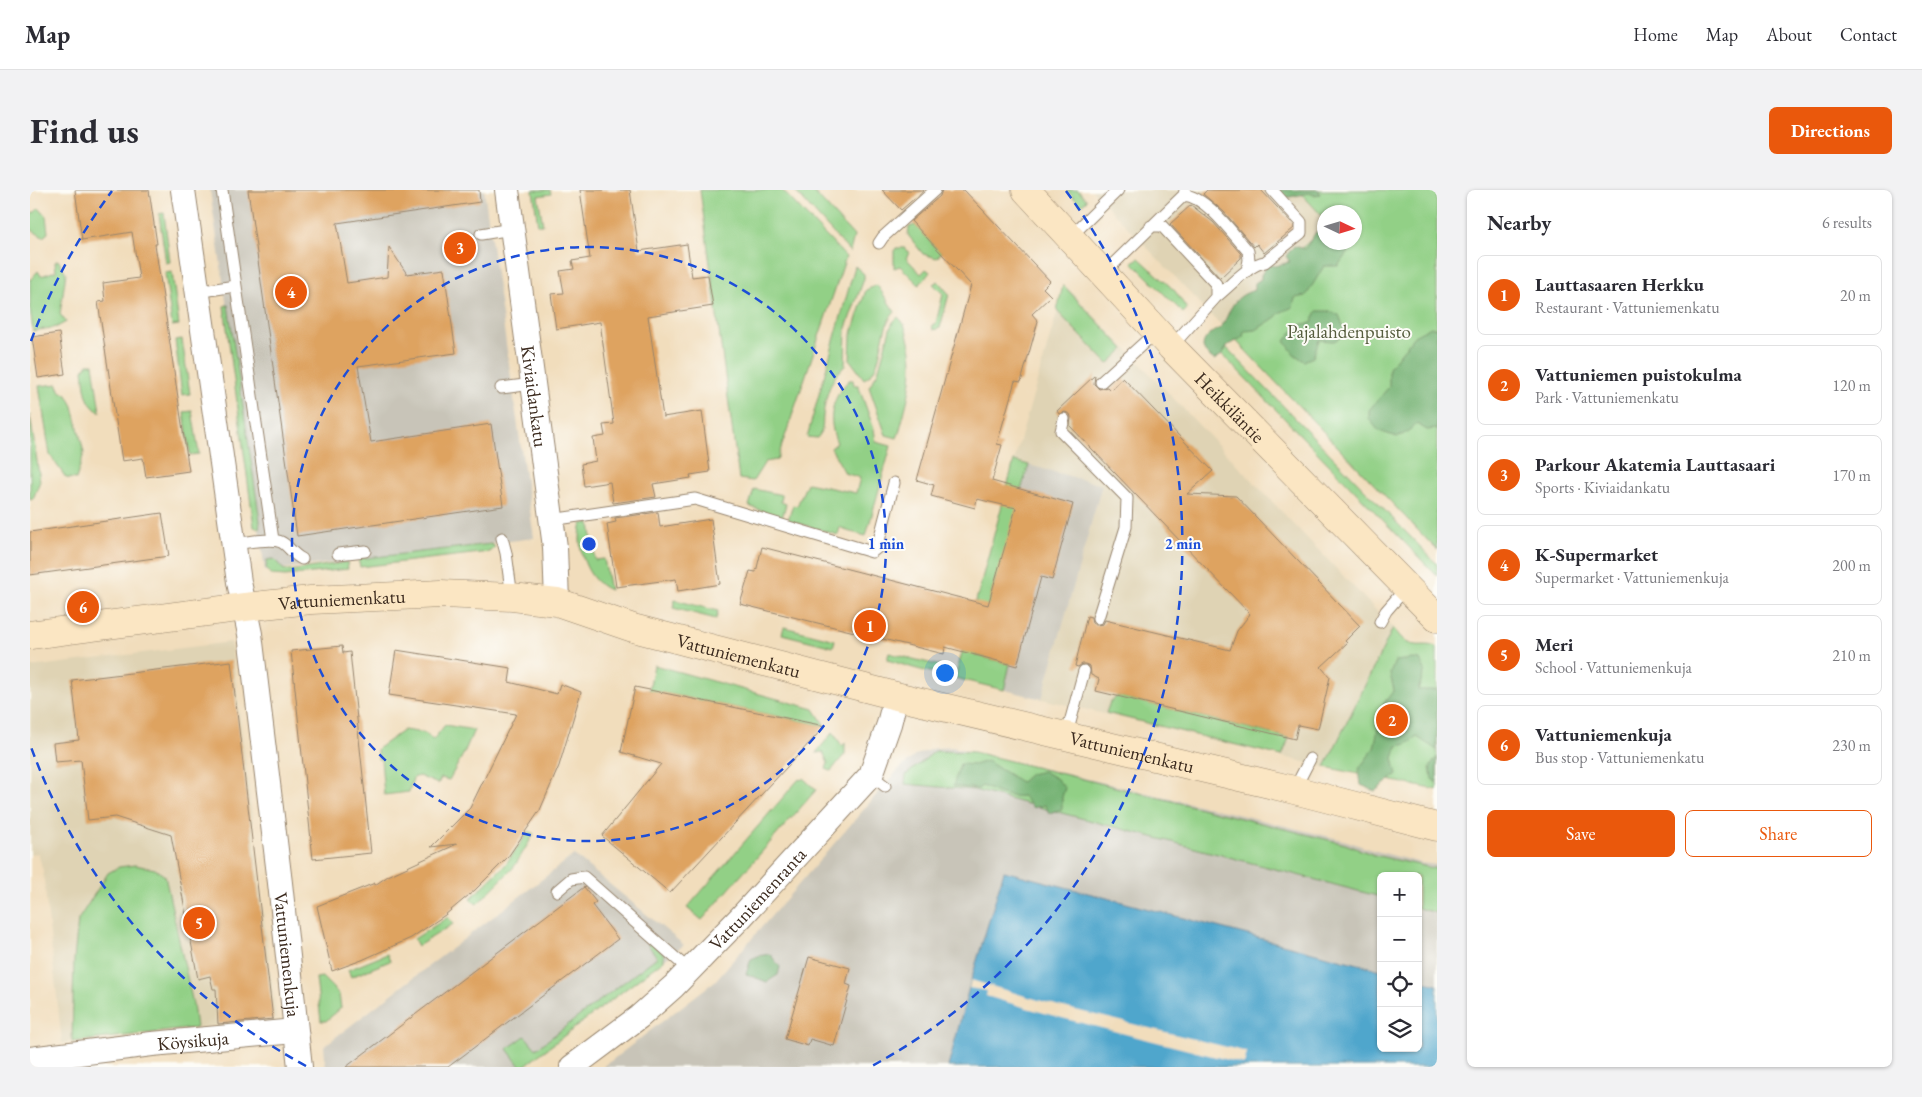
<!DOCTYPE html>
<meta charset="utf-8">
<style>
body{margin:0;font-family:"EB Garamond",serif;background:#f2f2f3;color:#2b2b33}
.controls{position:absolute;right:15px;bottom:15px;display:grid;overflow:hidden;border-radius:8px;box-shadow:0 1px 4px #0004}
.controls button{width:45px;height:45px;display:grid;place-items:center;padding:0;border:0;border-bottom:1px solid #e1e1e2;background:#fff;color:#2b2b33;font:25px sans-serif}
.compass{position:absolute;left:1287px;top:15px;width:45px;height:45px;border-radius:50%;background:#fff;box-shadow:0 1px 4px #0004;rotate:94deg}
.you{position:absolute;left:914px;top:482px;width:18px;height:18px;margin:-12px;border:4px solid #fff;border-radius:50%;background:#1a73e8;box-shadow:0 0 0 8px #1a73e833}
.badge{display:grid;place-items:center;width:32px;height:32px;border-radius:50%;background:#ea580c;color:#fff;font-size:16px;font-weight:700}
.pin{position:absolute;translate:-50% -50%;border:2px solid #fff;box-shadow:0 1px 5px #0006}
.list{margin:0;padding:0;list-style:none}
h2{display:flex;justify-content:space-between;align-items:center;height:65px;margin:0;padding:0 20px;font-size:21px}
h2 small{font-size:16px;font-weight:400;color:#7c7c81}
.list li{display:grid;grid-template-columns:32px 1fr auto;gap:15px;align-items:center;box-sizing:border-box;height:80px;margin:0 10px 10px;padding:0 10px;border:1px solid #e1e1e2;border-radius:8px}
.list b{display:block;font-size:19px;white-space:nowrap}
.list p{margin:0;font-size:16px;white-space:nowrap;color:#7c7c81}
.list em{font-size:16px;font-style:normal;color:#7c7c81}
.actions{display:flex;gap:10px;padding:15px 20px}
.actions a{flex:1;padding:11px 0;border:1px solid #ea580c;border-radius:8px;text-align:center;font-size:18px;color:#ea580c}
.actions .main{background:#ea580c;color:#fff}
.icon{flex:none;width:28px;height:28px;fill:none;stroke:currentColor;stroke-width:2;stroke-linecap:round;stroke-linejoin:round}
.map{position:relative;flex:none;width:1407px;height:877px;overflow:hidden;border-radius:8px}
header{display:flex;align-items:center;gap:30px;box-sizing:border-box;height:70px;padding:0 25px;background:#fff;border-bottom:1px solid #e1e1e2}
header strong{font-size:24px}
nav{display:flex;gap:28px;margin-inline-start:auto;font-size:18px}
.intro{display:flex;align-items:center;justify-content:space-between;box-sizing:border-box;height:120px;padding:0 30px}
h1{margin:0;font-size:35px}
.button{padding:12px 22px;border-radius:8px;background:#ea580c;color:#fff;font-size:18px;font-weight:700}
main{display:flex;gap:30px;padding:0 30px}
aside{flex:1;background:#fff;border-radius:8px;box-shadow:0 1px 4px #0004}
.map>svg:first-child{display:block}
.built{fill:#dfd3b4}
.industrial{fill:#c8c4b8}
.green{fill:#92d086;stroke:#667d52}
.forest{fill:#75b273;stroke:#586e48}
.water{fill:#50a6cc;stroke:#466875}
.pier{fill:#f1ddbc}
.building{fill:#dea360}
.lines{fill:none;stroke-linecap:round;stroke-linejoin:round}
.lane-casing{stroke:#96846d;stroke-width:13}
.street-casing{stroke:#96846d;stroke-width:26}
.secondary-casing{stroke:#96846d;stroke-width:29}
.lane{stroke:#fff;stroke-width:11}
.street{stroke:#fff;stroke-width:24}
.secondary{stroke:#fbe6c3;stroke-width:28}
.ring{fill:none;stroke:#1d4ed8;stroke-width:2.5;stroke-dasharray:9 6}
.labels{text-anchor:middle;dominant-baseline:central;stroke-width:4;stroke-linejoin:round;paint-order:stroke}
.park-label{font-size:19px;fill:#555c3d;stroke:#fdfcf7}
.street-label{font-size:19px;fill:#3b2a1e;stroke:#fdfcf7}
.centre{fill:#1d4ed8;stroke:#fdfcf7;stroke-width:2.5}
.ring-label{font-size:15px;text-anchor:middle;font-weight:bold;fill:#1d4ed8;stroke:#fdfcf7;stroke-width:4;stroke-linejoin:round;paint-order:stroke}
</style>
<header>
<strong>Map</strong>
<nav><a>Home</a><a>Map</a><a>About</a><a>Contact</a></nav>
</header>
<div class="intro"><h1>Find us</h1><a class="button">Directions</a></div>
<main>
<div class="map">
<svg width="1407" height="877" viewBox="0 0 1407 877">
<rect width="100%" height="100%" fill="#fdfcf7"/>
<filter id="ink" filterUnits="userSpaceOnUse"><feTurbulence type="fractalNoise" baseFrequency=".02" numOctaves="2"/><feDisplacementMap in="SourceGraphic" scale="10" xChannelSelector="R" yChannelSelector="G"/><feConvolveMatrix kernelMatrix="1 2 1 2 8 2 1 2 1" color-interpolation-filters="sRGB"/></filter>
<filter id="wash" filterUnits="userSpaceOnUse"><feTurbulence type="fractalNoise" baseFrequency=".0096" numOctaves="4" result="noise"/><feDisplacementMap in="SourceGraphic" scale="20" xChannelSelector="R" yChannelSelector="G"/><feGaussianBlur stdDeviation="1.12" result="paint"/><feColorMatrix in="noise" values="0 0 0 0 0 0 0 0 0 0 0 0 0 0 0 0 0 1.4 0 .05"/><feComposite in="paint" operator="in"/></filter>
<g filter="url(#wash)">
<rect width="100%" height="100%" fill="#f1ddbc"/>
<path class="built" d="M1062,0H1268L1294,27V36L1191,135Z
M1035,95L1363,438L1295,577L1012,509L1072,296L984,271Z
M201,452L246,829L32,853L13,681L8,663L0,665V477Z"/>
<path class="industrial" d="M180,0H454L504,348L235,381Z
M984,271L1072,295L1012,509L925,488Z
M922,557L1207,624L1317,651L1339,659L1391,673L1407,675V795L1388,790V686H1351V780L974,681L941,790L918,877H573L685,791L868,580L886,565L905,558Z
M544,665L654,755L493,877H296L294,856Z"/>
<path class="green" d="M503,0H520L521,4L508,6L513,35H508Z
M670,0H752L816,67L747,270L735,272L723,291L709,289Z
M764,0H782L824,46L820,62Z
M1036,0H1048L1057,10L1051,15Z
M1268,0H1407V360L1191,135L1290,41L1289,38L1294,33V52H1324V22H1294V28Z
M9,18L16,26L18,43L13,47L0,39V23L5,22Z
M134,23L140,72L136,73L129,24Z
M885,35L911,63L907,68L893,64L878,45L879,37Z
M866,58H875L879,63L876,68L891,84L896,79L900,82L889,95L870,76L864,78V61Z
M1109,68L1145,101L1157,119L1153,123L1102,72Z
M28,70L36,83L30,124L36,132L27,137L3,141L0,118V90L8,81L11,86L26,81L25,72Z
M825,76L834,84V89L816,138L815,176C800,187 795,209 793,226C792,235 794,241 787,248L777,247Z
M142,82L149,135L142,136L135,83Z
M908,91L919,104L910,138L903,140L902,135L906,133L913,104L903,94Z
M847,95L865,122C847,139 856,179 834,189L820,170L821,146L836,100Z
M1033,95L1094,159L1078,174L1027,121Z
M198,115L230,331L229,339L224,337L194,116Z
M868,127C875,133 876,140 878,148C888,181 877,211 869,243L867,248L856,245L839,197L848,182L860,139L863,132Z
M152,149L160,204L152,205L145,150Z
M1193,154L1407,374V386L1188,160Z
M58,174H63L70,222C54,214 55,195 53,180Z
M819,190H823L824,195H828L844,239L846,252L861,256L836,346L817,341L810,337L808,345L758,330L763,315L767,316L777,293L826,303L830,288L815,283L801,258L807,253C797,229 801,209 819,190Z
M28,194L29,200L37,205L43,216L54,263L46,289L36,288L20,265L9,196Z
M162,221L169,264L160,265L154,222Z
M0,225L10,291L3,309L0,310Z
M984,271L999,275L991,300L977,390L966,387L945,465L980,474L974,500L925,488Z
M724,299L752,305L751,312L756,314L752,328L719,316Z
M556,333H560L565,370L574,369L580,400C557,392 545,357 552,334Z
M461,354L465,357L459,362L330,377L328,369Z
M244,369L253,379L259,381L317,372L318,379L255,386L241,385L236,378L237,370Z
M645,410L688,421L686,429L643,418Z
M754,437L805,450L803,457L752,444Z
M1363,438C1367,442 1372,450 1378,453C1388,458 1398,452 1407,458V600L1295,577Z
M859,463L911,476L907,482C898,484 869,473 857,470Z
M624,475L784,519L795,536L619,500Z
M1088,506L1259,548L1252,566L1076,523L1080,512Z
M415,535L444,540L434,563L419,590L411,588L408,594L389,586L383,588L379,602L354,605L351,569H348L347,559L374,540L395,543L403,550Z
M803,542L812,556L815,553V564L801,581L796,579L798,573L793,562L786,563Z
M905,561L944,562L1267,642L1315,654L1344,665L1407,679V723L1388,718V686H1351V707L944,600L875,594L876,585Z
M773,588L786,600L672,730L657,718L769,589L771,590Z
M499,641L504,644L484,677L447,714L440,709L475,675Z
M105,675L125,679L135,686L163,814L166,838L42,852L44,770L48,730L78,683L89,677Z
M418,727L423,734L388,756L384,749Z
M619,752L634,764V770L493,877L490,876L477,859L495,846L506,859L627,767L618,755Z
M357,764L360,771L321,787L318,780Z
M292,787L309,804L311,818L296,831H291L286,788Z"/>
<path class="forest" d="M1245,0H1289L1290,4L1284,5L1279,3L1255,8Z
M1294,36V52L1317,53V63L1308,76H1294L1276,106L1265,108L1263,117L1249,123L1246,127L1226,140L1214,141L1213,147L1198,155L1192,165L1184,170C1182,168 1177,165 1175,162C1168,151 1182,141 1191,138C1202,119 1201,107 1225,100V93L1231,89V85L1238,74L1245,76L1260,72L1256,66L1264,56L1275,59L1286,42Z
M1287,121H1298L1309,125L1314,138L1311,147L1304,151L1289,150L1283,167L1274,171L1264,164L1255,151C1264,140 1267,133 1282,133Z
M1401,137L1407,138V239L1397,240L1387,234L1374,244L1367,247L1349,241L1339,229V220L1359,197V178L1384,146Z
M1383,469L1390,470L1395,480L1388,500H1407V560L1387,547L1377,554L1367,556L1363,568L1367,585L1345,601L1331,595L1329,579L1344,558L1348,539L1347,532L1354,513L1364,500L1360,484L1365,471Z
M1407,567V593L1402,589L1400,577Z
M957,571L991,592L1000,584L1013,581L1027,589L1035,598L1032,607V619L1019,623L1015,615L1003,618L993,606C977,608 966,602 952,596L948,599L923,596L930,574L944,575Z
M740,764L750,777L748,785L737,792L716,784L721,769L728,766Z"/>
<path class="water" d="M974,681L1351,780V858H1388V790L1407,795V877H918L941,790Z"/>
<path class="pier" d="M941,790L1029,816L1217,862L1214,874L1028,827L956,806L957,801L939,798Z"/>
<g id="blocks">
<path class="building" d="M45,0H119L127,54H125L159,281L116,287L113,268L92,271L68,112L75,111L73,93L109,88L102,42L52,50Z
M218,0H449L450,12L307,33L317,93L357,87L359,57L377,84L414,79L426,163L328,176L341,252L461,234L473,316L267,346Z
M550,0H600L609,61L657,54L662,87L678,85L683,116L618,126L633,227L672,221L680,282L660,285L661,288L623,294L626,307L583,313L580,292L554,296L551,274L566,271L563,248L575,246L573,235L584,234L570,132L526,139L521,104L534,103L530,81L544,79L542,71L560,68Z
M852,0H894L871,20Z
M912,0H934L1020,91L1013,98L1021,106L1002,124L1008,131L991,192L985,191L967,254L972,255L962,291L1043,314L1022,390L1011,387L987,476L915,457L914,464L710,414L720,381L726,382L732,357L958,415L986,318L947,309L945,318L901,306L904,295L887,290L941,95L881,31L910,6Z
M1177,0H1231L1264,35V38L1234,63L1227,54L1224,57L1194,22L1173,4Z
M1161,15L1183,32L1211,64V68L1190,88L1140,34Z
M29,143L35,184L8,188L2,147Z
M1065,185L1064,194L1069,199L1077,197L1080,200L1093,188L1183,281L1157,304L1206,306L1330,436L1315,451L1317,453L1291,477L1300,487L1288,539L1268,535L1265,549L1066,501L1069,489L1061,485L1060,476L1055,474H1052L1048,477L1045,476L1057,426L1061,427L1062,433L1066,435L1073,434L1075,430L1200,460L1207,441L1220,424L1040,236L1041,227L1040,224L1035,222L1029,224L1027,221Z
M628,322L630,337L681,329L690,394L648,401L646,389L586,397L577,334L586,332L585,328Z
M132,323L139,366L0,385V342Z
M312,456L313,463L320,462L341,663L283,669L261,461Z
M366,460L481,478L479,492L527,504L530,494L551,502L529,576L510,620L478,667L445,700L415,725L381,748L332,770L302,781L287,716L345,693V695L358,686L427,654L401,657L440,618L486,524L359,505Z
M201,471L243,829L188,834L186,799H183L180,786L168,789L141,645L85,627L58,630L51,570L25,572L23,553L49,550L42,490Z
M605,497L795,536L640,703L572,646L631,574L591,562Z
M554,697L566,712L562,715L588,749L418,877H316Z
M779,767L820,778L816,794L821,796L804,856L780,849L778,856L755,849Z"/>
</g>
</g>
<g filter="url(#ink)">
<use href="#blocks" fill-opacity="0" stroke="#96846d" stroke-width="1"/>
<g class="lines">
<defs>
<path id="lane" d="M192,0L243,350
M1154,5C1177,7 1202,43 1218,61L1219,70L1217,81
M1121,36H1132L1186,94V107L1141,157
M451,44L482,39
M1040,47L1088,0
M849,53L853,47L905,0
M1074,83L1154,5L1155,0
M167,102L205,96
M1186,107C1199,97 1219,74 1235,72L1271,43V32L1242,0
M1071,192L1127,141
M471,198L503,194
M1034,229L1031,241L1097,308L1096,337L1068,428
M521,330L665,309L842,362L847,358L864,293
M472,348L476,363L482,407
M203,354C215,353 241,347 251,352C258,355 262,364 272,369
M308,364L335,361
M1350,432L1356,421L1376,398
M1036,547L1054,481
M841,585L855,596
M1264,600L1280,569
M527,701L541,689L554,687L659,780"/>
<g id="street">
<path id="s1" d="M153,0L209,392L220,444L250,693L270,877"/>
<path id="s2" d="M477,0L525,357L527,412"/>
<path id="s3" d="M0,869L122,854L265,841"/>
<path id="s4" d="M542,877L609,827L644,796L711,727L841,585L859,534L866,506"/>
</g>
<g id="secondary">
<path id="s5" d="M996,0L1141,157L1407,428"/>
<path id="s6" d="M0,445L215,417L281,410L411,404L482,407L527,412L603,438L866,506L1264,600L1407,637"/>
</g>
</defs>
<use href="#lane" class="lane-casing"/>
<use href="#street" class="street-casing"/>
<use href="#secondary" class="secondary-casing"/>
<use href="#lane" class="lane"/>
<use href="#street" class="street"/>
<use href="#secondary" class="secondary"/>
</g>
</g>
<g class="ring">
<circle cx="559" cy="354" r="297"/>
<path d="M276 876A594 594 0 0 1 1 557M1 151A594 594 0 0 1 82 1M1036 1A594 594 0 0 1 842 876"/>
</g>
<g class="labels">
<g class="park-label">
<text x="1319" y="141">Pajalahdenpuisto</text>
</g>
<g class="street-label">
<text stroke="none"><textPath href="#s2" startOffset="208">Kiviaidankatu</textPath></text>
<text stroke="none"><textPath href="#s5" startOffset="298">Heikkiläntie</textPath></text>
<text stroke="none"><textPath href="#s6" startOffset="314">Vattuniemenkatu</textPath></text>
<text stroke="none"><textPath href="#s6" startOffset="719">Vattuniemenkatu</textPath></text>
<text stroke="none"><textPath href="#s6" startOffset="1124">Vattuniemenkatu</textPath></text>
<text stroke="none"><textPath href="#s4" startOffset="251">Vattuniemenranta</textPath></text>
<text stroke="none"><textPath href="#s1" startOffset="772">Vattuniemenkuja</textPath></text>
<text stroke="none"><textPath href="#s3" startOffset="164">Köysikuja</textPath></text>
</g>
</g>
<circle cx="559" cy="354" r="8" class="centre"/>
<g class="ring-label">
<text x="856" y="359">1 min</text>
<text x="1153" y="359">2 min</text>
</g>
</svg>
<div class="controls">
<button>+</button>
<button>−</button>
<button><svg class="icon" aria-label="locate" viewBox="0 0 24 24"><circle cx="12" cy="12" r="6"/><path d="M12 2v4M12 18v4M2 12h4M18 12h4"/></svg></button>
<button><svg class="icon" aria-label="layers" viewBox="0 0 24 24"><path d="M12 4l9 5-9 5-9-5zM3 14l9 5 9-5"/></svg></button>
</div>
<svg class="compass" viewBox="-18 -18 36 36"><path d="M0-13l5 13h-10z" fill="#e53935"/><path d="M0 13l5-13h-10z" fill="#7c7c81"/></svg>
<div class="you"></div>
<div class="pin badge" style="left:840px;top:436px">1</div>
<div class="pin badge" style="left:1362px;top:530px">2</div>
<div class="pin badge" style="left:430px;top:58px">3</div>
<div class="pin badge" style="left:261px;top:102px">4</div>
<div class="pin badge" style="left:169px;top:733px">5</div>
<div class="pin badge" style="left:53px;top:417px">6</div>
</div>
<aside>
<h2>Nearby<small>6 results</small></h2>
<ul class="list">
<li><span class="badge">1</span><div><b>Lauttasaaren Herkku</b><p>Restaurant · Vattuniemenkatu</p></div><em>20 m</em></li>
<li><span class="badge">2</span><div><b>Vattuniemen puistokulma</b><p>Park · Vattuniemenkatu</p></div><em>120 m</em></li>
<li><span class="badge">3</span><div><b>Parkour Akatemia Lauttasaari</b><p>Sports · Kiviaidankatu</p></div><em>170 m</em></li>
<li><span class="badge">4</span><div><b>K-Supermarket</b><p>Supermarket · Vattuniemenkuja</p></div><em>200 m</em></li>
<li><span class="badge">5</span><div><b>Meri</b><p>School · Vattuniemenkuja</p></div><em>210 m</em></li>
<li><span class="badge">6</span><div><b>Vattuniemenkuja</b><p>Bus stop · Vattuniemenkatu</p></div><em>230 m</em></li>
</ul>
<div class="actions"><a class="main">Save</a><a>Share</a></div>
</aside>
</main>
